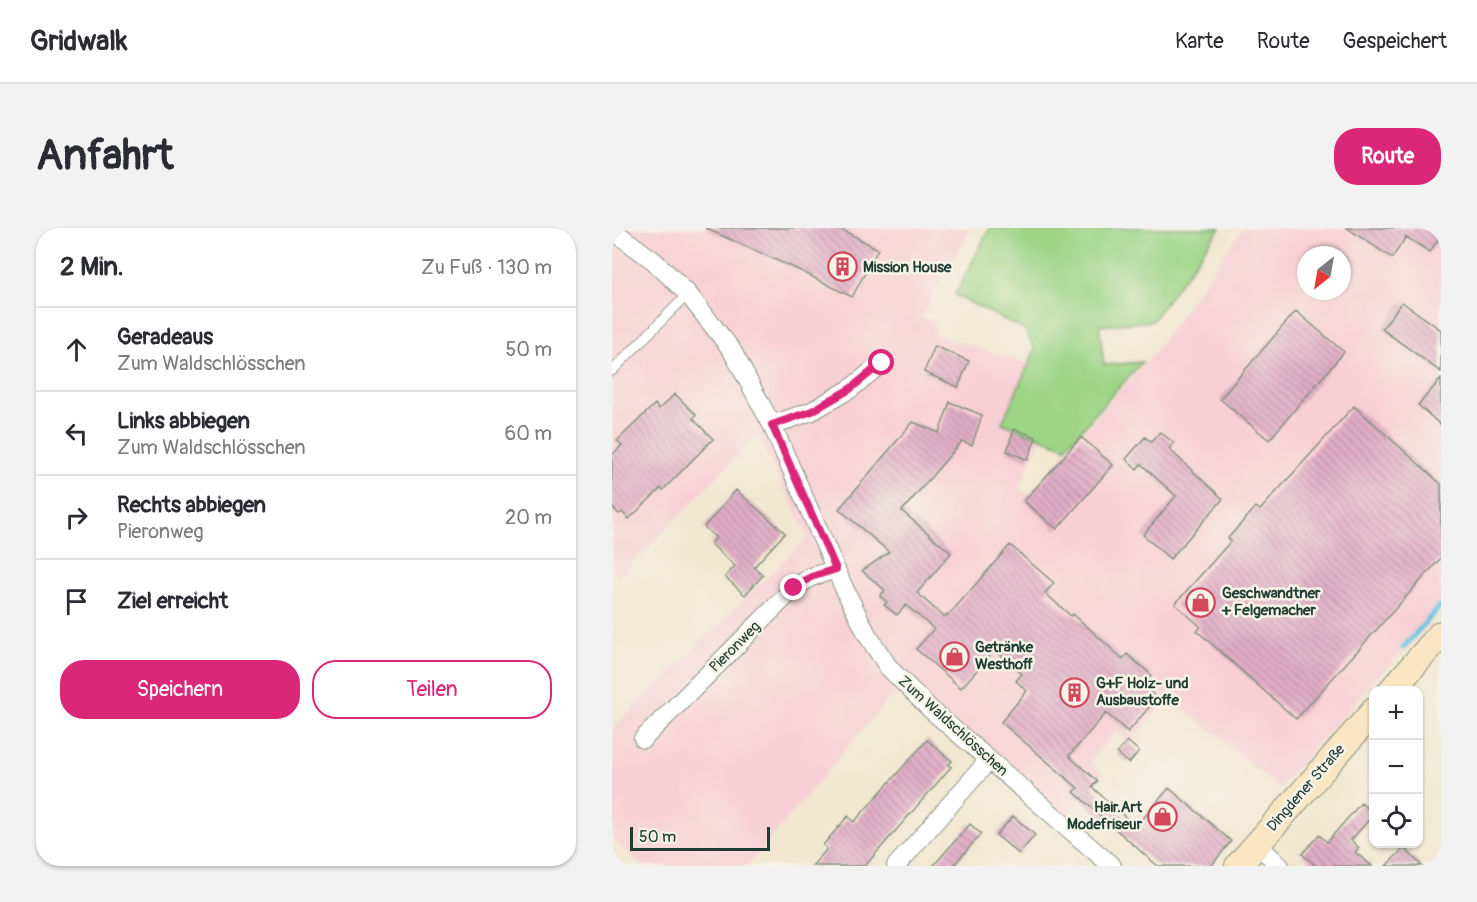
<!DOCTYPE html>
<html lang="de">
<meta charset="utf-8">
<style>
body{margin:0;font-family:Pangolin,sans-serif;background:#f2f2f3;color:#2b2b33}
.controls{position:absolute;right:18px;bottom:18px;display:grid;overflow:hidden;border-radius:12px;box-shadow:0 2px 4px #0004}
.controls button{width:54px;height:54px;display:grid;place-items:center;padding:0;border:0;border-bottom:2px solid #e1e1e2;background:#fff;color:#2b2b33;font:30px sans-serif}
.compass{position:absolute;left:685px;top:18px;width:54px;height:54px;border-radius:50%;background:#fff;box-shadow:0 2px 4px #0004;rotate:211deg}
.scale{position:absolute;left:18px;bottom:15px;width:140px;box-sizing:border-box;padding-left:6px;border:3px solid #1f3d34;border-top:0;font-size:16px;line-height:21px;white-space:nowrap;color:#1f3d34;-webkit-text-stroke:4px #f7f3e8;paint-order:stroke}
.stop{position:absolute;width:18px;height:18px;margin:-14px;border:4px solid #db2777;border-radius:50%;background:#fff}
.stop.end{background:#db2777;border-color:#fff;box-shadow:0 2px 6px #0008}
.list{margin:0;padding:0;list-style:none}
h2{display:flex;justify-content:space-between;align-items:center;height:78px;margin:0;padding:0 24px;font-size:26px}
h2 small{font-size:20px;font-weight:400;color:#7c7c81}
.list li{display:grid;grid-template-columns:39px 1fr auto;gap:18px;align-items:center;box-sizing:border-box;height:84px;padding:0 24px;border-top:2px solid #e1e1e2}
.list b{display:block;font-size:22px;white-space:nowrap}
.list p{margin:0;font-size:20px;white-space:nowrap;color:#7c7c81}
.list em{font-size:20px;font-style:normal;color:#7c7c81}
.actions{display:flex;gap:12px;padding:18px 24px}
.actions a{flex:1;padding:14px 0;border:2px solid #db2777;border-radius:24px;text-align:center;font-size:21px;color:#db2777}
.actions .main{background:#db2777;color:#fff}
.icon{flex:none;width:33px;height:33px;fill:none;stroke:currentColor;stroke-width:2;stroke-linecap:round;stroke-linejoin:round}
.map{position:relative;flex:none;width:829px;height:638px;overflow:hidden;border-radius:24px}
header{display:flex;align-items:center;gap:36px;box-sizing:border-box;height:84px;padding:0 30px;background:#fff;border-bottom:2px solid #e1e1e2}
header strong{font-size:28px}
nav{display:flex;gap:33px;margin-inline-start:auto;font-size:21px}
.intro{display:flex;align-items:center;justify-content:space-between;box-sizing:border-box;height:144px;padding:0 36px}
h1{margin:0;font-size:42px}
.button{padding:15px 27px;border-radius:24px;background:#db2777;color:#fff;font-size:21px;font-weight:700}
main{display:flex;gap:36px;padding:0 36px}
aside{flex:1;background:#fff;border-radius:24px;box-shadow:0 2px 4px #0004}
.map>svg:first-child{display:block}
.built{fill:#f7cfd4;fill-rule:evenodd}
.grass{fill:#9dd486;stroke:#5e885d;stroke-width:1.5}
.lines{fill:none;stroke-linecap:round;stroke-linejoin:round}
.stream{stroke:#65c5e3;stroke-width:5}
.building{fill:url(#building-back-hatch)}
.lane-casing{stroke:#889282;stroke-width:11}
.street-casing{stroke:#889282;stroke-width:20}
.secondary-casing{stroke:#889282;stroke-width:28}
.lane{stroke:#fff;stroke-width:9}
.street{stroke:#fff;stroke-width:18}
.secondary{stroke:#fbe6c3;stroke-width:26}
.route{stroke:#db2777;stroke-width:8}
.labels{text-anchor:middle;dominant-baseline:central;stroke-width:5;stroke-linejoin:round;paint-order:stroke}
.poi-label{font-size:15px;font-weight:bold;fill:#1f3d34;stroke:#f7f3e8;text-anchor:start}
.street-label{font-size:15px;fill:#1f3d34;stroke:#f7f3e8}
</style>
<header>
<strong>Gridwalk</strong>
<nav><a>Karte</a><a>Route</a><a>Gespeichert</a></nav>
</header>
<div class="intro"><h1>Anfahrt</h1><a class="button">Route</a></div>
<main>
<aside>
<h2>2 Min.<small>Zu Fuß · 130 m</small></h2>
<ul class="list">
<li><svg class="icon" aria-label="ahead" viewBox="0 0 24 24"><path d="M12 20V5M6 11l6-6 6 6"/></svg><div><b>Geradeaus</b><p>Zum Waldschlösschen</p></div><em>50 m</em></li>
<li><svg class="icon" aria-label="left" viewBox="0 0 24 24"><path d="M17 20v-9H6M10 6l-5 5 5 5"/></svg><div><b>Links abbiegen</b><p>Zum Waldschlösschen</p></div><em>60 m</em></li>
<li><svg class="icon" aria-label="right" viewBox="0 0 24 24"><path d="M7 20v-9h11M14 6l5 5-5 5"/></svg><div><b>Rechts abbiegen</b><p>Pieronweg</p></div><em>20 m</em></li>
<li><svg class="icon" aria-label="arrive" viewBox="0 0 24 24"><path d="M6 21V4h12l-3 4 3 4H6"/></svg><div><b>Ziel erreicht</b></div></li>
</ul>
<div class="actions"><a class="main">Speichern</a><a>Teilen</a></div>
</aside>
<div class="map">
<svg width="829" height="638" viewBox="0 0 829 638">
<defs>
<pattern id="building-back-hatch" width="6" height="6" patternUnits="userSpaceOnUse" patternTransform="scale(1.5)"><rect width="6" height="6" fill="#e1aec6"/><path d="M-1 5l2 2M0 0l6 6M5-1l2 2" fill="none" stroke="#b68fa2"/></pattern>
</defs>
<rect width="100%" height="100%" fill="#f7f3e8"/>
<filter id="ink" filterUnits="userSpaceOnUse"><feTurbulence type="fractalNoise" baseFrequency=".0167" numOctaves="2"/><feDisplacementMap in="SourceGraphic" scale="12" xChannelSelector="R" yChannelSelector="G"/><feConvolveMatrix kernelMatrix="1 2 1 2 8 2 1 2 1" color-interpolation-filters="sRGB"/></filter>
<filter id="wash" filterUnits="userSpaceOnUse"><feTurbulence type="fractalNoise" baseFrequency=".008" numOctaves="4" result="noise"/><feDisplacementMap in="SourceGraphic" scale="24" xChannelSelector="R" yChannelSelector="G"/><feGaussianBlur stdDeviation="1.35" result="paint"/><feColorMatrix in="noise" values="0 0 0 0 0 0 0 0 0 0 0 0 0 0 0 0 0 1.4 0 .05"/><feComposite in="paint" operator="in"/></filter>
<g filter="url(#wash)">
<rect width="100%" height="100%" fill="#f2e7d0"/>
<path class="built" d="M0,0H359L310,88L322,93L323,107L418,136L427,213L407,260L416,267L542,125L631,0H829V379L667,560L558,469L518,515L504,503L478,533L490,547L451,591L306,464L279,468L135,638H31L0,611V501L196,309L146,207L7,349L0,342ZM694,27H730V63H694Z"/>
<path class="grass" d="M378,0H608L540,93L487,98L492,137L530,134L454,219L390,195L423,122L413,102L343,67Z"/>
<g class="lines">
<path class="stream" d="M791,420L829,377"/>
</g>
<g id="blocks">
<path class="building" d="M93,0H227L266,21L240,69L191,44Z
M735,0H829V7L818,24L794,9L780,30Z
M790,74L829,102V144L770,101Z
M684,83L732,124L657,212L608,171Z
M323,118L357,133L346,159L312,144Z
M829,151V197L806,177Z
M63,166L84,187L81,191L101,211L51,262L49,260L17,291L10,284L7,286L0,279V227L10,217L5,213L43,176L47,181Z
M338,174L370,187L360,217L350,213L290,283L339,325L305,365L332,389L335,386L336,388L398,317L442,355L433,365L459,388L461,386L511,431L515,426L539,447L530,457L545,470L516,504L494,485L457,528L485,553L480,559L524,599L557,560L619,613L599,638H546L534,628L462,564L466,560L389,494L415,463L404,453L410,446L383,422L349,460L304,421L322,401L294,377L285,387L272,377L275,374L268,368L273,362L250,343L277,324L227,281L301,194L327,205Z
M742,178L829,256V330L684,491L585,403L589,399L563,376L619,313L616,310L644,279L648,282Z
M402,201L424,209L416,232L395,223Z
M548,204L562,215L557,221L611,271L558,331L531,307L564,268L529,236L525,241L514,231L533,209L539,214Z
M469,209L501,237L445,301L412,273Z
M124,262L173,305L142,339L151,347L133,367L113,349L123,338L99,316L104,310L92,299Z
M315,512L340,533L336,537L339,539L253,638H200L215,621L211,617L236,588L242,594Z
M515,513L527,523L517,535L505,525Z
M749,575L762,586L739,612L747,620L743,624L760,638H704L690,626L707,607L715,614Z
M401,588L423,607L407,626L384,607Z
M358,596L369,606L341,638H321Z
M792,620L810,638H774Z"/>
</g>
</g>
<g filter="url(#ink)">
<use href="#blocks" fill-opacity="0" stroke="#889282" stroke-width="1.5"/>
<g class="lines">
<defs>
<path id="lane" d="M0,143L76,66"/>
<path id="street" d="M0,2L42,33L76,66L119,121L160,197L232,360L256,408L277,440L318,481L500,638
M160,197L200,183L238,161L270,135
M31,511L182,360L199,349L224,341
M645,616L668,638
M284,638L377,532"/>
<path id="secondary" d="M779,463L829,406
M626,638L762,483"/>
</defs>
<use href="#lane" class="lane-casing"/>
<use href="#street" class="street-casing"/>
<use href="#secondary" class="secondary-casing"/>
<use href="#lane" class="lane"/>
<use href="#street" class="street"/>
<use href="#secondary" class="secondary"/>
</g>
</g>
<g class="lines" filter="url(#ink)">
<path class="route" d="M182,360L199,349L224,341L160,197L200,183L238,161L270,135"/>
</g>
<defs>
<symbol id="building-ring" viewBox="-11 -11 22 22"><circle r="9.5" fill="#f7f3e8" stroke="#d1495b" stroke-width="1.5"/><path d="M-4-6H4V6H1V3H-1V6H-4ZM-2.5-4.3h1.7v1.8h-1.7ZM.8-4.3h1.7v1.8H.8ZM-2.5-1h1.7V.8h-1.7ZM.8-1h1.7V.8H.8Z" fill="#d1495b"/></symbol>
<symbol id="shop-ring" viewBox="-11 -11 22 22"><circle r="9.5" fill="#f7f3e8" stroke="#d1495b" stroke-width="1.5"/><path d="M-5-2.5h2.3a2.7 3.5 0 0 1 5.4 0H5L5.5 6h-11ZM-1.5-2.5h3a1.5 2.3 0 0 0-3 0Z" fill="#d1495b"/></symbol>
</defs>
<g fill-rule="evenodd">
<use href="#building-ring" x="214" y="22" width="33" height="33"/>
<use href="#shop-ring" x="572" y="358" width="33" height="33"/>
<use href="#shop-ring" x="326" y="412" width="33" height="33"/>
<use href="#building-ring" x="446" y="448" width="33" height="33"/>
<use href="#shop-ring" x="534" y="572" width="33" height="33"/>
</g>
<g class="labels">
<g class="poi-label">
<text x="251" y="39">Mission House</text>
<text x="610" y="365">Geschwandtner<tspan x="610" dy="17">+ Felgemacher</tspan></text>
<text x="363" y="419">Getränke<tspan x="363" dy="17">Westhoff</tspan></text>
<text x="484" y="455">G+F Holz- und<tspan x="484" dy="17">Ausbaustoffe</tspan></text>
<text x="530" y="579" text-anchor="end">Hair.Art<tspan x="530" dy="17">Modefriseur</tspan></text>
</g>
<g class="street-label">
<text transform="translate(123 419) rotate(-45)">Pieronweg</text>
<text transform="translate(341 498) rotate(42)">Zum Waldschlösschen</text>
<text transform="translate(694 560) rotate(-49)">Dingdener Straße</text>
</g>
</g>
</svg>
<div class="controls">
<button>+</button>
<button>−</button>
<button><svg class="icon" aria-label="locate" viewBox="0 0 24 24"><circle cx="12" cy="12" r="6"/><path d="M12 2v4M12 18v4M2 12h4M18 12h4"/></svg></button>
</div>
<svg class="compass" viewBox="-18 -18 36 36"><path d="M0-13l5 13h-10z" fill="#e53935"/><path d="M0 13l5-13h-10z" fill="#7c7c81"/></svg>
<div class="scale">50 m</div>
<div class="stop" style="left:270px;top:135px"></div>
<div class="stop end" style="left:182px;top:360px"></div>
</div>
</main>
